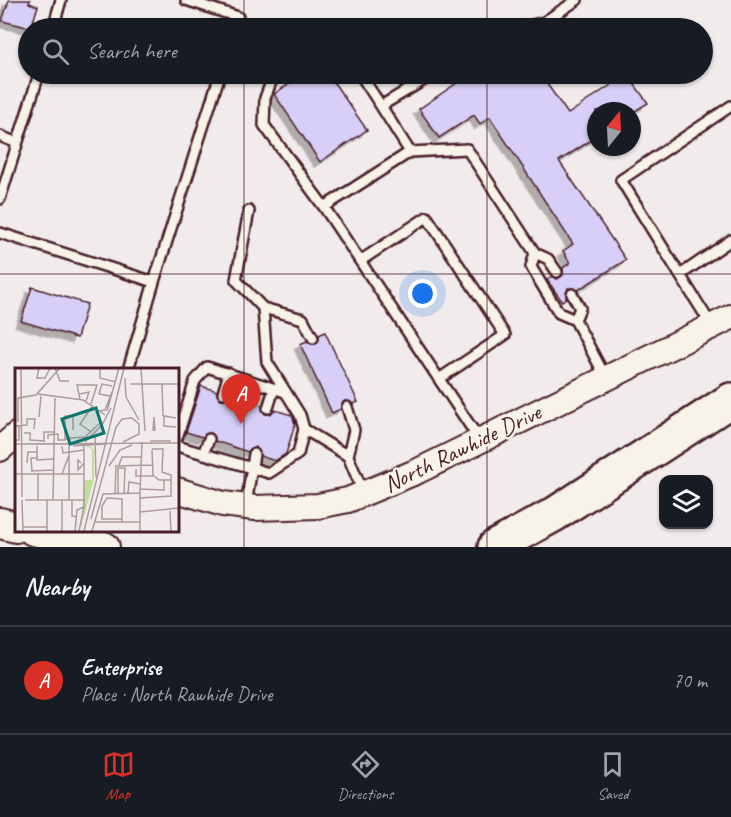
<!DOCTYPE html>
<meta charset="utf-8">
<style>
body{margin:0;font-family:Caveat,sans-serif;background:#242831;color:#f1f3f6}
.controls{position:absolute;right:18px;bottom:18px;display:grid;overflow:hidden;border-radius:12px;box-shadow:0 2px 4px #0004}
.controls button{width:54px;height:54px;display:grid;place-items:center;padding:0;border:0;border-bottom:2px solid #363941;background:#171b24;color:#f1f3f6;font:30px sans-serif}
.compass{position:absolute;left:587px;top:102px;width:54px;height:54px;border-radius:50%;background:#171b24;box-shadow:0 2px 4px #0004;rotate:18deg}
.you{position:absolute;left:423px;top:294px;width:21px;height:21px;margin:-15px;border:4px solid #fff;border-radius:50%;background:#1a73e8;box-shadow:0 0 0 9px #1a73e833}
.badge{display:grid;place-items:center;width:39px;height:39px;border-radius:50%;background:#d93025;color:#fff;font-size:20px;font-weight:700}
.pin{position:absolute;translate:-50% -50px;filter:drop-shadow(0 2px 3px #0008)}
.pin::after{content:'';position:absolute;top:32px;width:21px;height:18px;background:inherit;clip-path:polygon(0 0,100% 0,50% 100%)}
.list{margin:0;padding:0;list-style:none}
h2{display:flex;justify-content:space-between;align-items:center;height:78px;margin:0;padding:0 24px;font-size:26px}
h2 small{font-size:20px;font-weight:400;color:#9ea1a6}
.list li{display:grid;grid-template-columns:39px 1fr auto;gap:18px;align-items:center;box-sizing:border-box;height:108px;padding:0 24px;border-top:2px solid #363941}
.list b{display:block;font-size:22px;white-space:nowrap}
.list p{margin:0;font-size:20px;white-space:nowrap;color:#9ea1a6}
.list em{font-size:20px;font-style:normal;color:#9ea1a6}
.icon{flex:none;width:33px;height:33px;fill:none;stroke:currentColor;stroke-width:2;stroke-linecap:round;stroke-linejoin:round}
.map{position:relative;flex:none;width:731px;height:547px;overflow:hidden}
.search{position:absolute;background:#171b24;box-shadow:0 2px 4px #0004;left:18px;right:18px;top:18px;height:66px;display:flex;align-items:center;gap:15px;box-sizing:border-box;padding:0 21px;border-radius:33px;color:#9ea1a6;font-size:22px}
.sheet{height:186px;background:#171b24}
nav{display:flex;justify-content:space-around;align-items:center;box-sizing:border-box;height:84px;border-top:2px solid #363941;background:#171b24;font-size:16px;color:#9ea1a6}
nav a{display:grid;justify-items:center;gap:3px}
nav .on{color:#d93025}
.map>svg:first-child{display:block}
.building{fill:#d7cff8;stroke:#4a1f2b;stroke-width:1.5;filter:url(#shadow)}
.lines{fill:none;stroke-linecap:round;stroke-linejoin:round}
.service-casing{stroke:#4a1f2b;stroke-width:14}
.tertiary-casing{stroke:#4a1f2b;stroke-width:28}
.primary-casing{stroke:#4a1f2b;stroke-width:34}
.motorway-casing{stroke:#4a1f2b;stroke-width:38}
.service{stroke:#f7f3e8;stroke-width:9}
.tertiary{stroke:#f7f3e8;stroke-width:24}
.primary{stroke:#f7f3e8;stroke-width:30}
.motorway{stroke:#f7f3e8;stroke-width:33}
.grid{fill:none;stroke:#4a1f2b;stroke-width:1.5;stroke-opacity:0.55}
.labels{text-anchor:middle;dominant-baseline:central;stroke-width:5;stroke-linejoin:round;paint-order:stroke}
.street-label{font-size:24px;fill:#4a1f2b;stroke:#f7f3e8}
.inset-road{fill:none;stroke:#ae9a9e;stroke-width:1.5}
.view{fill:#0f766e;fill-opacity:0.15;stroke:#0f766e;stroke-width:3}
.inset-edge{fill:none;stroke:#4a1f2b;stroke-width:3}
</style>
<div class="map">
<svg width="731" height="547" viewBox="0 0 731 547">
<defs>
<filter id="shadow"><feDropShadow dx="-5.5" dy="5.5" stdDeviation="0" flood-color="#0004"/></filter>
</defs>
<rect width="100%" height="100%" fill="#f1eceb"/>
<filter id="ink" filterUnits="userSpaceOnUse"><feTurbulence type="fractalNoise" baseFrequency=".0167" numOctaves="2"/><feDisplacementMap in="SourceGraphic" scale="12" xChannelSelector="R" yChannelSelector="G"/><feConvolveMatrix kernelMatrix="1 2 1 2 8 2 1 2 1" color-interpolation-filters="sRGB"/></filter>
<g filter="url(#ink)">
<path class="building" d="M9,0H30L29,3L38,6L31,28L2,21Z
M304,74H328L367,130L320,162L274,94Z
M470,74H540L568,114L627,74L648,103L635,111H596V137L559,161L626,260L578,290L568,288L566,298L562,301L547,280L552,276L557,279L563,275V268L570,263L563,251L573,244L490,117L480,124L474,115L439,138L419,109Z
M32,287L87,304L77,338L21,321Z
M325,332L358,402L353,404L345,401L341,409L332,413L300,344L307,341L316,344L319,335Z
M201,386L217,391L221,399H225L229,395L262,405L265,414H270L275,410L292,415L295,424L286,454L275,461L260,456L256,447L248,452L215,441L211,433L202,437L186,432Z"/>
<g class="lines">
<defs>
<path id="service" d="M186,0L238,17L235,28
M53,28L61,0
M321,28L327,25L330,28
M521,28L544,22L577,0
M274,74L265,98L264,125L324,207
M360,74L381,106
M434,74L381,106L410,152L324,207L479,439
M0,136L17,143
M410,152L467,149L535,253L531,267L559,313L575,320L606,378
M0,199L39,74
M0,233L154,282L128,370
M535,253L548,259L557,272
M360,261L427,217L505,335L439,379
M680,275L621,180L731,106
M154,282L220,74
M572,294L580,308L575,320
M263,308L303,319L313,338
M712,326L680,275L731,240
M223,393L229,373
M347,407L354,430L348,456
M268,408L274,389
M304,429L348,456L363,492
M177,438L195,381L207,367L285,392
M177,446L269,473L298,454L304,429L300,415L267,362L263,308L236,280L249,211
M203,454L209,439
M246,505L254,454"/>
<path id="tertiary" d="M0,449L16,435
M177,490L223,504L255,508L318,506L348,500L418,471L731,317"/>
<path id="primary" d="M0,523L16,527
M33,530L104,547"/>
<path id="motorway" d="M495,547L555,514L731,400"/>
</defs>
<use href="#service" class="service-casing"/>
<use href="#tertiary" class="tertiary-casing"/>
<use href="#primary" class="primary-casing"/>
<use href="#motorway" class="motorway-casing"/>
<use href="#service" class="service"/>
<use href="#tertiary" class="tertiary"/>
<use href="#primary" class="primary"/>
<use href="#motorway" class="motorway"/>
</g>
</g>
<path class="grid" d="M244,0V28M487,0V28M244,74V547M487,74V547M0,274H731"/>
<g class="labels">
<g class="street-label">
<text transform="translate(462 448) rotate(-26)">North Rawhide Drive</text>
</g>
</g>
<g transform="translate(15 368)">
<rect width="164" height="164" fill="#f1eceb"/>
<path d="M70,78L77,79L79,83V111L65,163L70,112H77V81Z" fill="#bedf98"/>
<path class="inset-road" d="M6,0L7,129M24,0L22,10H30L35,0M40,0L45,13H54M85,0V10L101,14M126,0L130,63M110,10L111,29L124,52M115,16H164M147,16L148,48M23,26L68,32L90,47M65,26L74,24L71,33M95,28L84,26L87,16L97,18M65,31L62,17H82L76,36M84,43L90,42L99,19M92,43L104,0M24,49L26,28M161,50L149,48V58L161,59M3,54V30L21,27L45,0M0,58L12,57V51H20L19,61M138,63L139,49L140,63M76,64L65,56L78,37M9,65H15V72L30,73M80,68L81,109M33,71V67L43,66V72H51M54,71H50V48H58V62M0,72H4V58M135,73H156M29,74V64H40M70,74L87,57L96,40M54,75L55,70L70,69L86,54M0,76L164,75M22,78V92L38,91M47,78L48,85L69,82M58,78L92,76M137,82L138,107L144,112H156M22,90H16L17,103L38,102M12,95L13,84H22M66,95L63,92V102L69,95M104,97L107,89H126M94,98L105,82L117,77M121,101V108H138M0,106H69M23,106V132M47,106L54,87M125,121L149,122V112M100,125L101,98L138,97M103,125V100H110L109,125M113,125L114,114L125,116M125,130L156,128V107L147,104L148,81H137M7,132L8,163M10,132H69M32,132V163M38,132L40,30M47,132V163M54,132V78M57,132V148L62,149M155,143L156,163M125,144L164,140M76,151L101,59L107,51L117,50L124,56V66L108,74M107,151H87V138L92,130L107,131V154M80,154H125M8,159H32M60,163L62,142L69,139M64,163L69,139V77M69,163L109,0M77,163L88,126L125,125L127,74M125,163V125"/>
<path class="view" d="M81,40L89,65L55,76L47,51Z"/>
<rect width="164" height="164" class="inset-edge"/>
</g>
</svg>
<div class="controls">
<button><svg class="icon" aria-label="layers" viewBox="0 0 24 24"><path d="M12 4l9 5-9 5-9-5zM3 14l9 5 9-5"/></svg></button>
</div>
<svg class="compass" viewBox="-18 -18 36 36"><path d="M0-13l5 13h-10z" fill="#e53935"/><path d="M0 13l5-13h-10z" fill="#9ea1a6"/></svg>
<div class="you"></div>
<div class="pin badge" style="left:241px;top:424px">A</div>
<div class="search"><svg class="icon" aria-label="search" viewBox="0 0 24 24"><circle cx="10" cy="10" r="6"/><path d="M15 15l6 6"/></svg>Search here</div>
</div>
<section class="sheet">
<h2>Nearby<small></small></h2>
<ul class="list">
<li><span class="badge">A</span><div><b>Enterprise</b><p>Place · North Rawhide Drive</p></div><em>70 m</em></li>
</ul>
</section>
<nav>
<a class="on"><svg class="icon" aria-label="map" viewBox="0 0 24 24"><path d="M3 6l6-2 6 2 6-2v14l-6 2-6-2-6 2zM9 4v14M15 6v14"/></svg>Map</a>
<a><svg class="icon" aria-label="directions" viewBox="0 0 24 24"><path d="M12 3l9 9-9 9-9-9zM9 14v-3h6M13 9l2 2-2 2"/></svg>Directions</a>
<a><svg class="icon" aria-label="saved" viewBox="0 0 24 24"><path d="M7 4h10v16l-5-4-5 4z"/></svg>Saved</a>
</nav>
